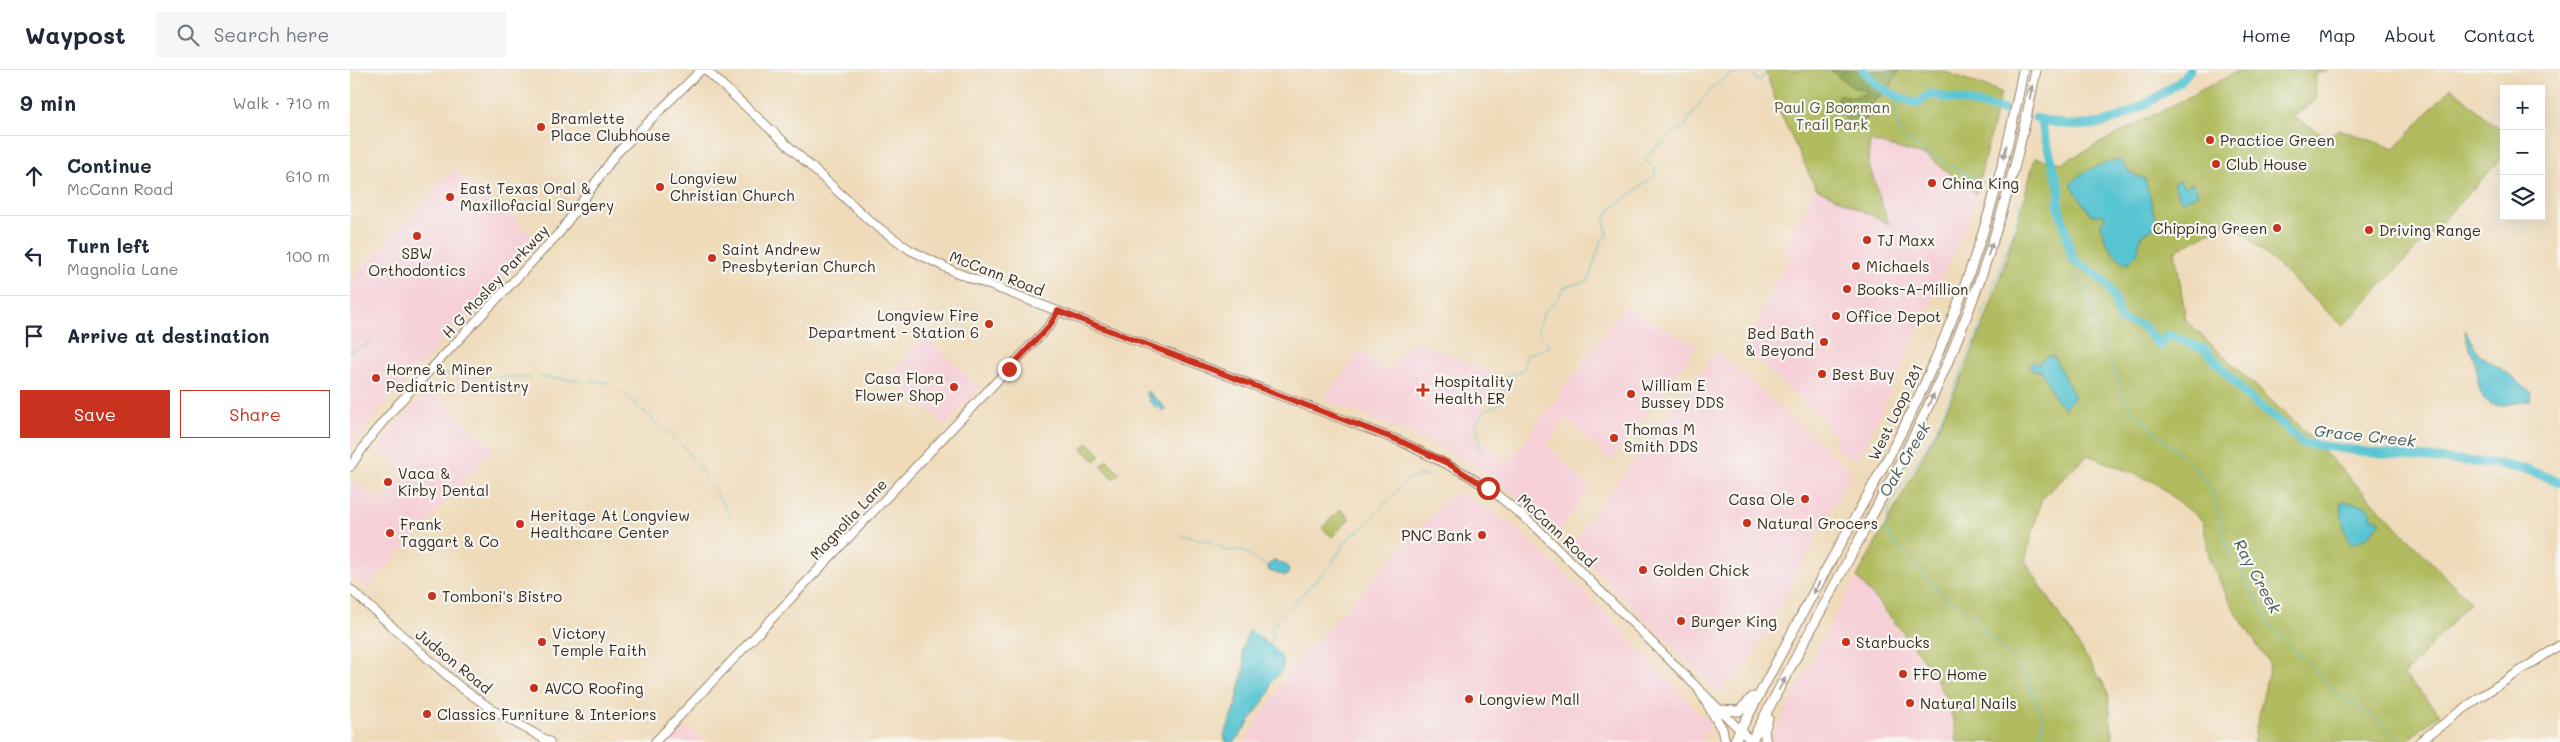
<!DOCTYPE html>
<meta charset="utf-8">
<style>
body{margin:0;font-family:Mali,sans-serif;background:#f6f6f7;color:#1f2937}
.controls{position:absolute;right:15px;top:15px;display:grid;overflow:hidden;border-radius:0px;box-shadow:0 5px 20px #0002}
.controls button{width:45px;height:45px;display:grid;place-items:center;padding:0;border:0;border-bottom:1px solid #e0e1e3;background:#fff;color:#1f2937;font:25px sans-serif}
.stop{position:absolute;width:15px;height:15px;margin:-11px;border:4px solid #c8321e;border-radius:50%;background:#fff}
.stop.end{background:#c8321e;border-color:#fff;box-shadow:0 1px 5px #0008}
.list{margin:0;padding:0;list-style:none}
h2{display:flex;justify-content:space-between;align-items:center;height:65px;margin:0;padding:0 20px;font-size:21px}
h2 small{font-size:16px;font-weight:400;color:#747a83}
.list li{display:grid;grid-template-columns:32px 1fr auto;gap:15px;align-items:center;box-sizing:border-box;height:80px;padding:0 20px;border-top:1px solid #e0e1e3}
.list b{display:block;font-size:19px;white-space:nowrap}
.list p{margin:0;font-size:16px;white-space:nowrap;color:#747a83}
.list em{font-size:16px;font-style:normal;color:#747a83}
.actions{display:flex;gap:10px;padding:15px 20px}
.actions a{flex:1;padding:11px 0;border:1px solid #c8321e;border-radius:0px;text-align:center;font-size:18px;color:#c8321e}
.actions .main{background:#c8321e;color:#fff}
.icon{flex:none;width:28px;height:28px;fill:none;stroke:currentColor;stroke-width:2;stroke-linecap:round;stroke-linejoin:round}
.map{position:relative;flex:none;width:2210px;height:672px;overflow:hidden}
header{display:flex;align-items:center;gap:30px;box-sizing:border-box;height:70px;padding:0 25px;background:#fff;border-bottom:1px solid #e0e1e3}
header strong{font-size:24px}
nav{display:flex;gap:28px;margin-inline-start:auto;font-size:18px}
.search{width:350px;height:45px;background:#f6f6f7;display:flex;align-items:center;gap:12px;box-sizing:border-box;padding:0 18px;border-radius:0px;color:#747a83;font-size:19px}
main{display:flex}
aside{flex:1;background:#fff}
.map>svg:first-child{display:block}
.built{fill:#f6cfd7}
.green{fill:#b0bc5e;stroke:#76733e}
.forest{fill:#8ca455;stroke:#64673a}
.water{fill:#59c5d2;stroke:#4a7878}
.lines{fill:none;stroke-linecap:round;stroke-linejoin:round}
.stream{stroke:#59c5d2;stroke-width:1}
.river{stroke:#59c5d2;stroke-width:9}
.major-casing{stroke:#95826c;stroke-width:10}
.highway-casing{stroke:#95826c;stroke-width:11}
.major{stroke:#fff;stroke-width:8}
.highway{stroke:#fff;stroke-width:9}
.oneway{fill:#a79f9a}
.route{stroke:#c8321e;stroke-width:6}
.poi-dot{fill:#c8321e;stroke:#f6f6f2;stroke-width:2}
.labels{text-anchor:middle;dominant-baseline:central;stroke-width:4.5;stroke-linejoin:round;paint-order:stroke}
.park-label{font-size:15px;fill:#5e5631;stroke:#f6f6f2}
.poi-label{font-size:15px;fill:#3b2a1e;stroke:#f6f6f2;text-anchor:start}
.street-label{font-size:15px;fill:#3b2a1e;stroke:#f6f6f2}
.water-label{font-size:16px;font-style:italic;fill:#445854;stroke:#f6f6f2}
</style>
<header>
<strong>Waypost</strong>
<div class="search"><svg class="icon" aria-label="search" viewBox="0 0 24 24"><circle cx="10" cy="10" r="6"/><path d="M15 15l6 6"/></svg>Search here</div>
<nav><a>Home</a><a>Map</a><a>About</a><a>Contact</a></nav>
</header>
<main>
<aside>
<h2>9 min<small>Walk · 710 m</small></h2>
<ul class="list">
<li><svg class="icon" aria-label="ahead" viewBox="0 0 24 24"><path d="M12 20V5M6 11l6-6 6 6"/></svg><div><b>Continue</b><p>McCann Road</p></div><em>610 m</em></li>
<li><svg class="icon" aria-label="left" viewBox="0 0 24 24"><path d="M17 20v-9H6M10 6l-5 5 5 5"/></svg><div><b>Turn left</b><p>Magnolia Lane</p></div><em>100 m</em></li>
<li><svg class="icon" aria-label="arrive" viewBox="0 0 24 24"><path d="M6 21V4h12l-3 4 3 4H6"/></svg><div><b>Arrive at destination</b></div></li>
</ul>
<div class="actions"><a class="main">Save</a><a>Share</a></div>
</aside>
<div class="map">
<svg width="2210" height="672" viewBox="0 0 2210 672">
<rect width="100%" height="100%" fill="#f6f6f2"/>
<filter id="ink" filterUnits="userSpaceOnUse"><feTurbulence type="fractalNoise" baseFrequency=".02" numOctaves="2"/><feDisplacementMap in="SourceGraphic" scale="10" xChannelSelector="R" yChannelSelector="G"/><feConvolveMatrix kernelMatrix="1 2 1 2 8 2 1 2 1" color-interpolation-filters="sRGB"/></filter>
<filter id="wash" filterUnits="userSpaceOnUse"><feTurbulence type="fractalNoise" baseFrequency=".0096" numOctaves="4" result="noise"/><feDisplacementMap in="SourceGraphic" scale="20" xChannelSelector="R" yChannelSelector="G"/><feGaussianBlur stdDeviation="1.12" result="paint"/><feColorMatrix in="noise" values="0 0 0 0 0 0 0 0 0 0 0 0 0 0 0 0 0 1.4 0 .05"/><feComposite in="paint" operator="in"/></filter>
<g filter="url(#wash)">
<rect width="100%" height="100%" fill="#efdbba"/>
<path class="built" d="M1520,71L1577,86L1626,124L1608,173L1509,390L1490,382L1483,374L1487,364L1478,360L1479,357L1473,349L1395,280L1425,213L1442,186L1434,179L1466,118L1539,153L1518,93Z
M104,99L142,134L145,131L188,171L34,334L0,379V211Z
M1275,235L1290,245L1347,276L1261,391L1216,347L1197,375L1240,418L1208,462L1163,423L1113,389L1079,372L973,329L1011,281L1035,302L1065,270L1148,306L1121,365L1158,394Z
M575,266L630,318L595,355L538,305Z
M1366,281L1502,402L1398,594L1369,622L1220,476Z
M78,319L144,379L17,519L0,503V419L6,412L29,433L55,406L27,379L48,352Z
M1105,421L1152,448L1166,458L1255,542L1360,654L1350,672H894L947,591Z
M1507,507L1582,602L1606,656L1607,672H1422V668L1471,571Z
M336,657L357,672H322Z"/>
<path class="green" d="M1415,0H1590L1651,22L1626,124L1577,86L1520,71L1518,93L1539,154L1466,118L1430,43Z
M1890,0H1978L1966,4L1965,31L1943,47L1978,67L1989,59L2045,79L2101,17L2148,59L2151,56L2154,59V86L1993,256L1880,151L1825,181L1836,251L1954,361L2120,532L2054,605L2090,644L2055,672H1903L1920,595L1885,541L1860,492L1853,451L1804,412L1738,385L1692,428L1675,491L1758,621L1763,672H1607C1602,610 1544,553 1507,507C1542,443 1578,381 1608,315C1642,243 1664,165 1685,88L1712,93Z
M738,372L751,385L745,391L732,379Z
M757,390L770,403L764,409L751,396Z
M990,439L1000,448L982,467L972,458Z"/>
<path class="forest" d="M1480,0H1549L1541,15L1529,28H1525L1523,40L1509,60C1497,57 1489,38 1487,27L1490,24L1501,28L1520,22L1502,17Z"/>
<path class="water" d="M1766,90L1771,91L1780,103L1795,109C1799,125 1805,143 1806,156L1791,166L1787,184L1778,193C1764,190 1751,167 1751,154L1755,147L1754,145H1741L1721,115C1725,103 1755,93 1766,90Z
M1830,110L1834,117L1843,113L1848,124L1832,132L1823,114Z
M2114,260L2131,286L2159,304L2181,323L2180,331C2169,331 2155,337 2145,335C2125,332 2130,305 2125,293C2121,281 2117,273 2114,260Z
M1698,286H1703L1724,325V328L1715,337L1716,339L1706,330L1691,300L1683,301L1679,296L1682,291L1689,295L1691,290Z
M798,321L817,339L813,342L809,337L811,334L806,338L798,330L802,326L799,328L795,324Z
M1998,432L2016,436L2022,442L2021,447L2029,449L2031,452L2016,468L2001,474C1994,464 1991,446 1991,433Z
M924,491L936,495L939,501L936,506L919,501L918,495Z
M899,560C916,574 952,590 921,611L920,622L885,672H876L874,666L884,642L895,595L892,579Z"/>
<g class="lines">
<path class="stream" d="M1401,0L1408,12L1419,0
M1546,26C1550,38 1545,55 1550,64C1553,71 1624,109 1636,113
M1667,130L1670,138L1669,147L1631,250L1630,259L1585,362L1539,438L1536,459L1545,475L1558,484L1566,497L1596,528L1618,540L1636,563L1668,593L1675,604L1693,647L1691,672
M1723,190L1774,328L1785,343L1834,388
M0,282L20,273
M95,304L135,306
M144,306L181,308
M191,307L228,310
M240,311L260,313
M271,321L337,380L342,390
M1130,380L1126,353L1136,340L1153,332L1154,319L1151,310C1157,303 1170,306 1174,298C1176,294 1174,290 1177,285L1198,277L1199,275L1187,263L1194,242L1208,228L1215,217L1238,211L1251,171L1258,165L1254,151L1259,141L1305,105V99L1295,90C1303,74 1315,77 1323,62L1333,59C1352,30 1357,17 1389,0
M1837,391L1853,407L1861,419L1866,430L1872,463L1880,482L1919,552L1935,573L1958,592L1984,621L2023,646L2053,672
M348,395L381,447
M830,465L861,472L875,481L892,480L918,497
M920,579L923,566L920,558L980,496L996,471L1013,457L1057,410L1070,405L1080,407"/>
<path class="river" d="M1513,0L1526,15L1546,26L1567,34L1580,24L1655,40
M1686,48L1690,49L1710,120L1708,134L1723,190C1756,210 1761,211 1770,250L1793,256L1810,276L1815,267L1819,265L1856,280L1898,327L1934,355L1952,373L2032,384L2148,394L2178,400L2210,412
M1690,49C1739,63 1766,53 1807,27C1819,19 1831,13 1840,0"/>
</g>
</g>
<g filter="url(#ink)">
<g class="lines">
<defs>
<path id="major" d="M356,0L521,152L560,180L605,202L1050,371L1116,404L1146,424L1188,459L1402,672
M0,397L22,365L49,333L210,162L266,84L351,0
M0,519L110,617L146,642L200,672
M305,672L700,255L708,241
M2069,672L2130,627L2210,575"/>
<path id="highway" d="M1350,621L1372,659L1375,672
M1369,640L1389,641L1403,627
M1384,672C1416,613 1446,554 1478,496C1515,430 1553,365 1583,295C1624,201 1655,101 1673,0
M1401,672C1436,605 1472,539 1508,472C1536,419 1566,366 1590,310C1634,211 1666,107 1686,0
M1416,672L1414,661L1418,648"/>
</defs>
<use href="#major" class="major-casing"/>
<use href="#highway" class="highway-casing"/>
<use href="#major" class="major"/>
<use href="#highway" class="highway"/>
</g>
<defs><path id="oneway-solid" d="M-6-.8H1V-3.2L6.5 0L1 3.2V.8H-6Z" transform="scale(1.25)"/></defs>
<g class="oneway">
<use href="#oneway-solid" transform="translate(1681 22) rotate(-79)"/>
<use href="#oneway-solid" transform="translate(1655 82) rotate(104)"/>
<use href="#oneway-solid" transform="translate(1640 179) rotate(-72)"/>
<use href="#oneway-solid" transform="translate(1581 330) rotate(-65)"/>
<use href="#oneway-solid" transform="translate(1466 518) rotate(119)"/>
<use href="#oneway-solid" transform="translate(1432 614) rotate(-62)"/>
</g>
</g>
<g class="lines" filter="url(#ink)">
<path class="route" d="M659,299L700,255L708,241L1050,371L1097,393L1138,418"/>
</g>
<g class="poi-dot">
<circle cx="191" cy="57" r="5"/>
<circle cx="1860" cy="70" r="5"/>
<circle cx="1866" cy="94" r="5"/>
<circle cx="1582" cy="113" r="5"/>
<circle cx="310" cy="117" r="5"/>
<circle cx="100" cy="127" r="5"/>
<circle cx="1927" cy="158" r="5"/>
<circle cx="2019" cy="160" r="5"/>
<circle cx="67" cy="166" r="5"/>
<circle cx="1517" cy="170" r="5"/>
<circle cx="362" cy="188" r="5"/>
<circle cx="1506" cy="196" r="5"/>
<circle cx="1497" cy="219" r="5"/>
<circle cx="1486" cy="246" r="5"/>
<circle cx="639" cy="254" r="5"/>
<circle cx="1474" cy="272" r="5"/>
<circle cx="1472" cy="304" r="5"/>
<circle cx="26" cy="308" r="5"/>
<circle cx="604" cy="317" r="5"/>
<path d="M1070.5 312.5h5v5h5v5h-5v5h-5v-5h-5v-5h5z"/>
<circle cx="1281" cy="324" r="5"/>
<circle cx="1264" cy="368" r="5"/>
<circle cx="38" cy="412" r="5"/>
<circle cx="1455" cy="429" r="5"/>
<circle cx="1397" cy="453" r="5"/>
<circle cx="170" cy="454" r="5"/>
<circle cx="40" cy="463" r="5"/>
<circle cx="1132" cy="465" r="5"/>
<circle cx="1293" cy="500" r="5"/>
<circle cx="82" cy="526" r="5"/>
<circle cx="1331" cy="551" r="5"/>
<circle cx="192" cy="572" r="5"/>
<circle cx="1496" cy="572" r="5"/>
<circle cx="1553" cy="604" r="5"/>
<circle cx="184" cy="618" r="5"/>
<circle cx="1119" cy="629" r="5"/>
<circle cx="1560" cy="633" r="5"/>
<circle cx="77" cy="644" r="5"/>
</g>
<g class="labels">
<g class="park-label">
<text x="1482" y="37">Paul G Boorman<tspan x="1482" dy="17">Trail Park</tspan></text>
</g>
<g class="poi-label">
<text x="201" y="48">Bramlette<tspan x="201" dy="17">Place Clubhouse</tspan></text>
<text x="1870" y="70">Practice Green</text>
<text x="1876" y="94">Club House</text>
<text x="320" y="108">Longview<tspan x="320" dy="17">Christian Church</tspan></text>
<text x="1592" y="113">China King</text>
<text x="110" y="118">East Texas Oral &amp;<tspan x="110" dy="17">Maxillofacial Surgery</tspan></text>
<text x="1917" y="158" text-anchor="end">Chipping Green</text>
<text x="2029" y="160">Driving Range</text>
<text x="1527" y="170">TJ Maxx</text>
<text x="372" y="179">Saint Andrew<tspan x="372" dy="17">Presbyterian Church</tspan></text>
<text x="67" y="183" text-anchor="middle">SBW<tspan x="67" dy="17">Orthodontics</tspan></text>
<text x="1516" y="196">Michaels</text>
<text x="1507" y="219">Books-A-Million</text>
<text x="629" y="245" text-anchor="end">Longview Fire<tspan x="629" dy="17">Department - Station 6</tspan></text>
<text x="1496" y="246">Office Depot</text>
<text x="1464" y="263" text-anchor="end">Bed Bath<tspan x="1464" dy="17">&amp; Beyond</tspan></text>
<text x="36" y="299">Horne &amp; Miner<tspan x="36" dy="17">Pediatric Dentistry</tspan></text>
<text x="1482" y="304">Best Buy</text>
<text x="594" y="308" text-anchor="end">Casa Flora<tspan x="594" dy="17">Flower Shop</tspan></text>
<text x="1084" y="311">Hospitality<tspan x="1084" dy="17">Health ER</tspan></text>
<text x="1291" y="315">William E<tspan x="1291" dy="17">Bussey DDS</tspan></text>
<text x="1274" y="359">Thomas M<tspan x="1274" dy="17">Smith DDS</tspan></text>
<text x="48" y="403">Vaca &amp;<tspan x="48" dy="17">Kirby Dental</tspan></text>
<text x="1445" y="429" text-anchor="end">Casa Ole</text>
<text x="180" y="445">Heritage At Longview<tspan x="180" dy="17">Healthcare Center</tspan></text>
<text x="1407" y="453">Natural Grocers</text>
<text x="50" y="454">Frank<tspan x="50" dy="17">Taggart &amp; Co</tspan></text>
<text x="1122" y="465" text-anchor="end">PNC Bank</text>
<text x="1303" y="500">Golden Chick</text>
<text x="92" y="526">Tomboni's Bistro</text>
<text x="1341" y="551">Burger King</text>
<text x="202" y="563">Victory<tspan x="202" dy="17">Temple Faith</tspan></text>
<text x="1506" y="572">Starbucks</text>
<text x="1563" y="604">FFO Home</text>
<text x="194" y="618">AVCO Roofing</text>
<text x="1129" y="629">Longview Mall</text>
<text x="1570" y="633">Natural Nails</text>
<text x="87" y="644">Classics Furniture &amp; Interiors</text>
</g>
<g class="street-label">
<text transform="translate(647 203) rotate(21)">McCann Road</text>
<text transform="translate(145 211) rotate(-47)">H G Mosley Parkway</text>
<text transform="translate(1545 342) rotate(-64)">West Loop 281</text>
<text transform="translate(498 449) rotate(-47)">Magnolia Lane</text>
<text transform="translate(1207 460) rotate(43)">McCann Road</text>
<text transform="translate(104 591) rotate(39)">Judson Road</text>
</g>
<g class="water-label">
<text transform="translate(2015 365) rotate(6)">Grace Creek</text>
<text transform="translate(1554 389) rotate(-59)">Oak Creek</text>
<text transform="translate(1908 506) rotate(62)">Ray Creek</text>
</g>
</g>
</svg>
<div class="controls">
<button>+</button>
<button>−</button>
<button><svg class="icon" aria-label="layers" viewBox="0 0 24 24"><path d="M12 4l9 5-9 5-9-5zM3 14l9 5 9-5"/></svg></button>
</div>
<div class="stop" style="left:1138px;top:418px"></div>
<div class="stop end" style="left:659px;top:299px"></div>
</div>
</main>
